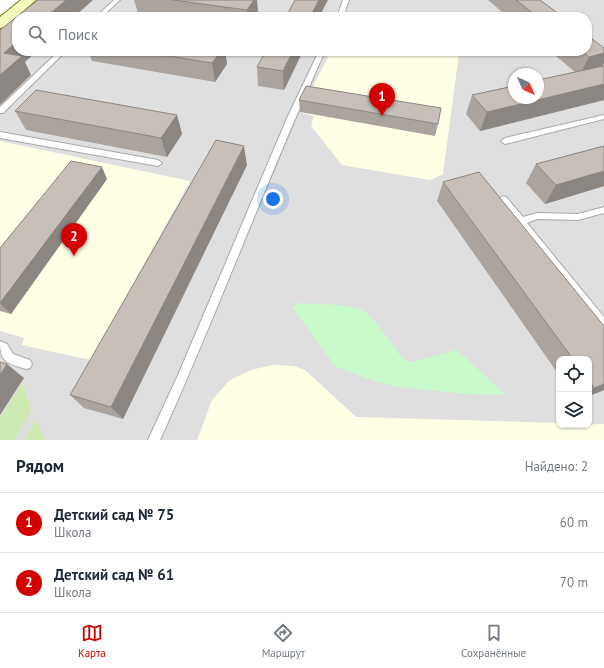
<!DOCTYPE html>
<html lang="ru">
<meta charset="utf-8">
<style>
body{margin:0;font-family:"PT Sans",sans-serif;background:#f6f6f7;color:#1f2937}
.controls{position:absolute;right:12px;bottom:12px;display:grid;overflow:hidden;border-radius:8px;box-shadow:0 1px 3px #0004}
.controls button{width:36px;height:36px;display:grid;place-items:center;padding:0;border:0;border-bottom:1px solid #e0e1e3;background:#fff;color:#1f2937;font:20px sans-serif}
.compass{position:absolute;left:508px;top:68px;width:36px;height:36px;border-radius:50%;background:#fff;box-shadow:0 1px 3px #0004;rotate:135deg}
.you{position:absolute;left:273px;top:199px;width:14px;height:14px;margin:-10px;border:3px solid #fff;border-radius:50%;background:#1a73e8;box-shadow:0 0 0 6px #1a73e833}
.badge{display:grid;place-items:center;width:26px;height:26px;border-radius:50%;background:#d40000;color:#fff;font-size:13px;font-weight:700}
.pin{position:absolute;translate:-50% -33px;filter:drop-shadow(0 1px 2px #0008)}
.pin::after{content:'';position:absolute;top:21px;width:14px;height:12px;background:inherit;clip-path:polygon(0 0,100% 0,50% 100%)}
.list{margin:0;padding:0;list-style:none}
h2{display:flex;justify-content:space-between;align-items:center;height:52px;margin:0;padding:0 16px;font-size:17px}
h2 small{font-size:13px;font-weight:400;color:#747a83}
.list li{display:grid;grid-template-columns:26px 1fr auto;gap:12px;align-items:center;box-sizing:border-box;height:60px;padding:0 16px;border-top:1px solid #e0e1e3}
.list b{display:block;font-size:15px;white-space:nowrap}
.list p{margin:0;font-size:13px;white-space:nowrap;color:#747a83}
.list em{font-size:13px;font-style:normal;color:#747a83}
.icon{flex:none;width:22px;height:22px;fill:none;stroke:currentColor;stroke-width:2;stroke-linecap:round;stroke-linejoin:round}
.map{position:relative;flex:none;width:604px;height:440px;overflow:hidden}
.search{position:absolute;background:#fff;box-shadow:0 1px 3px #0004;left:12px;right:12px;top:12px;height:44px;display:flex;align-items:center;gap:10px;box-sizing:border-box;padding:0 14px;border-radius:16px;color:#747a83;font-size:15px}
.sheet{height:172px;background:#fff}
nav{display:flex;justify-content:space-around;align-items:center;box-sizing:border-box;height:56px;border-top:1px solid #e0e1e3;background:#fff;font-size:11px;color:#747a83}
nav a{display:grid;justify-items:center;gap:2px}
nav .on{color:#d40000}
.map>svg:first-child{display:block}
.residential{fill:#e0dfdf;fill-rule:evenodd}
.education{fill:#ffffe5}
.grass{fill:#cdebb0}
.park{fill:#c8facc}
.pier{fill:#fff}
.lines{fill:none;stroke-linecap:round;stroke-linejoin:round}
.lane-casing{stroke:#a9a9a9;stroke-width:2}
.secondary-casing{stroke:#707d05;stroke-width:2}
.lane{fill:#fff;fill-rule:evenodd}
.secondary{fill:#f7fabf;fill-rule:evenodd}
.wall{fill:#aba49e}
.shaded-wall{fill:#8b8681}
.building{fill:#c7bfb8;stroke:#8b8681}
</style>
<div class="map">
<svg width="604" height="440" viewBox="0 0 604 440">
<rect width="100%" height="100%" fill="#f2efe9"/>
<path class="residential" d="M63,0H604V440H0V52L17,51H587V17H42ZM514,74H538V98H514ZM559,359H589V425H559Z"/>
<path class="education" d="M331,51H457L459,53L443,174L430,180L342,165L311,126L314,116L300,112Z
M0,141L190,181L91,360L22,345L24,338L0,331Z
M273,365L294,366L305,370L356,417L559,423V425L604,424V440H197L212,400L230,380L251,370Z"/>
<path class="grass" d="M23,383L31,411L14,440H0V418Z
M36,420L45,440H24Z"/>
<path class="park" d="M298,303C313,304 350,304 362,310C374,316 393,346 402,358L407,361L412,362L457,350L506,395L467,394L398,387L374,381L335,366L292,307Z"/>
<path class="pier" d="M0,0H22L0,17Z"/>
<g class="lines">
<defs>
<path id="lane" d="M114,0H120L106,13L122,17H96Z
M343,0H349L343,17H337Z
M59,51H66L3,113H0V107Z
M319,51H325C267,179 218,312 160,440H148L178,375L288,116Z
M604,115V119L505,144L501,141L505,138Z
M0,132L158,160L162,163L158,166L0,138Z
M503,196L506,197L523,217L537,213L578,214L604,207V213L578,220L537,219L527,223L604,317V330L600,328L500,201L499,199Z
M0,341L7,344L13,354L30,360L32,364L30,368L26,369C7,363 0,363 0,341Z"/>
<path id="secondary" d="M21,0H36L5,27L0,28V17Z"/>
</defs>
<use href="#lane" class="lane-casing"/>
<use href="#secondary" class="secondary-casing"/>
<use href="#lane" class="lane"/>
<use href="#secondary" class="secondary"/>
</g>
<path class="wall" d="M134,0H257L258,15L256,17H169L138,13Z
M488,0H540L563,17H508Z
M604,48V63L602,66H604V100L480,131L466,114L472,95L575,72L550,51H587Z
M88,51H225L227,64L215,82L92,61Z
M303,51L284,90L258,86L257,67Z
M299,100L438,124L435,136L300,112Z
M15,111L177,115L182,134L167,157L26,130Z
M604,146V186L545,204L526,183L536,164Z
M247,165L123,419L84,408L70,395Z
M107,179L11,314L0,311V248Z
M443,182L604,326V390L589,396V359H559V375L437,201Z"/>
<path class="shaded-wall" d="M66,0H93L74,17H46Z
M254,0H257L258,15L256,17H248L247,10Z
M319,0H328L319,17H310Z
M17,41V51H37L25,62L31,75L0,105V75L4,53Z
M221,51H225L227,64L215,82L212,63Z
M293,51H303L284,90L283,71Z
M604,53V63L600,71L579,76L589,57Z
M604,84V100L480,131L487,112Z
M177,115L182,134L167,157L161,138Z
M244,146L247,165L123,419L111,407Z
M102,167L107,179L11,314L0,303Z
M604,171V186L545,204L556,185Z
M7,364L24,378L0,415V375Z
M604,384V390L589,396V392L594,388Z"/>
<path class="building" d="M38,0H66L46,17H17V41L4,53L22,56L0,75V30Z
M173,0H254L247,10Z
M295,0H319L310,17H286Z
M516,0H540L563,17H538Z
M587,35L604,48V53L589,57L582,51H587Z
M138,51H221L212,63Z
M266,51H293L283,71L257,67Z
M603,66H604V84L487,112L472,95L514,86V98H538V80Z
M306,86L441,108L438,124L299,100Z
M36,90L177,115L161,138L15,111Z
M216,140L244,146L111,407L70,395Z
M604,146V171L556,185L536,164Z
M71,161L102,167L0,303V248Z
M479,172L604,326V384L594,388L589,380V359H573L443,182Z
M0,362L7,364L0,375Z"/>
</svg>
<div class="controls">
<button><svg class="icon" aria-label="locate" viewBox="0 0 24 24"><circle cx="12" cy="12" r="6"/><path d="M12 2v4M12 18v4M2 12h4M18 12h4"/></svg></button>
<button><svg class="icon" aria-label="layers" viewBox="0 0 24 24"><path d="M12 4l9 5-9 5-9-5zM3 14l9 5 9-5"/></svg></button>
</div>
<svg class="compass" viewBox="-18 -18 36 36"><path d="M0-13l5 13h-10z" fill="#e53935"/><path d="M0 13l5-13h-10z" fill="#747a83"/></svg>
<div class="you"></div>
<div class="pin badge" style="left:382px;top:116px">1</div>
<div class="pin badge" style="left:74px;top:256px">2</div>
<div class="search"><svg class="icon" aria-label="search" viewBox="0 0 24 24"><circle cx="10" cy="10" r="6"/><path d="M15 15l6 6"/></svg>Поиск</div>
</div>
<section class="sheet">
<h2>Рядом<small>Найдено: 2</small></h2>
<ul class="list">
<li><span class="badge">1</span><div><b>Детский сад № 75</b><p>Школа</p></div><em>60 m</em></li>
<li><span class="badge">2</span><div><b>Детский сад № 61</b><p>Школа</p></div><em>70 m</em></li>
</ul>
</section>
<nav>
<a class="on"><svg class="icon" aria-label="map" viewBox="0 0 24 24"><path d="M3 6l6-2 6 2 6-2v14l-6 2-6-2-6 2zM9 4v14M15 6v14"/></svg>Карта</a>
<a><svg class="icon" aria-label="directions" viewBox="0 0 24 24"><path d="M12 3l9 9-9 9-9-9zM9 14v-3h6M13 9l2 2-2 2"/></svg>Маршрут</a>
<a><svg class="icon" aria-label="saved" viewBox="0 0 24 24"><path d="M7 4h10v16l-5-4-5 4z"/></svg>Сохранённые</a>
</nav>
